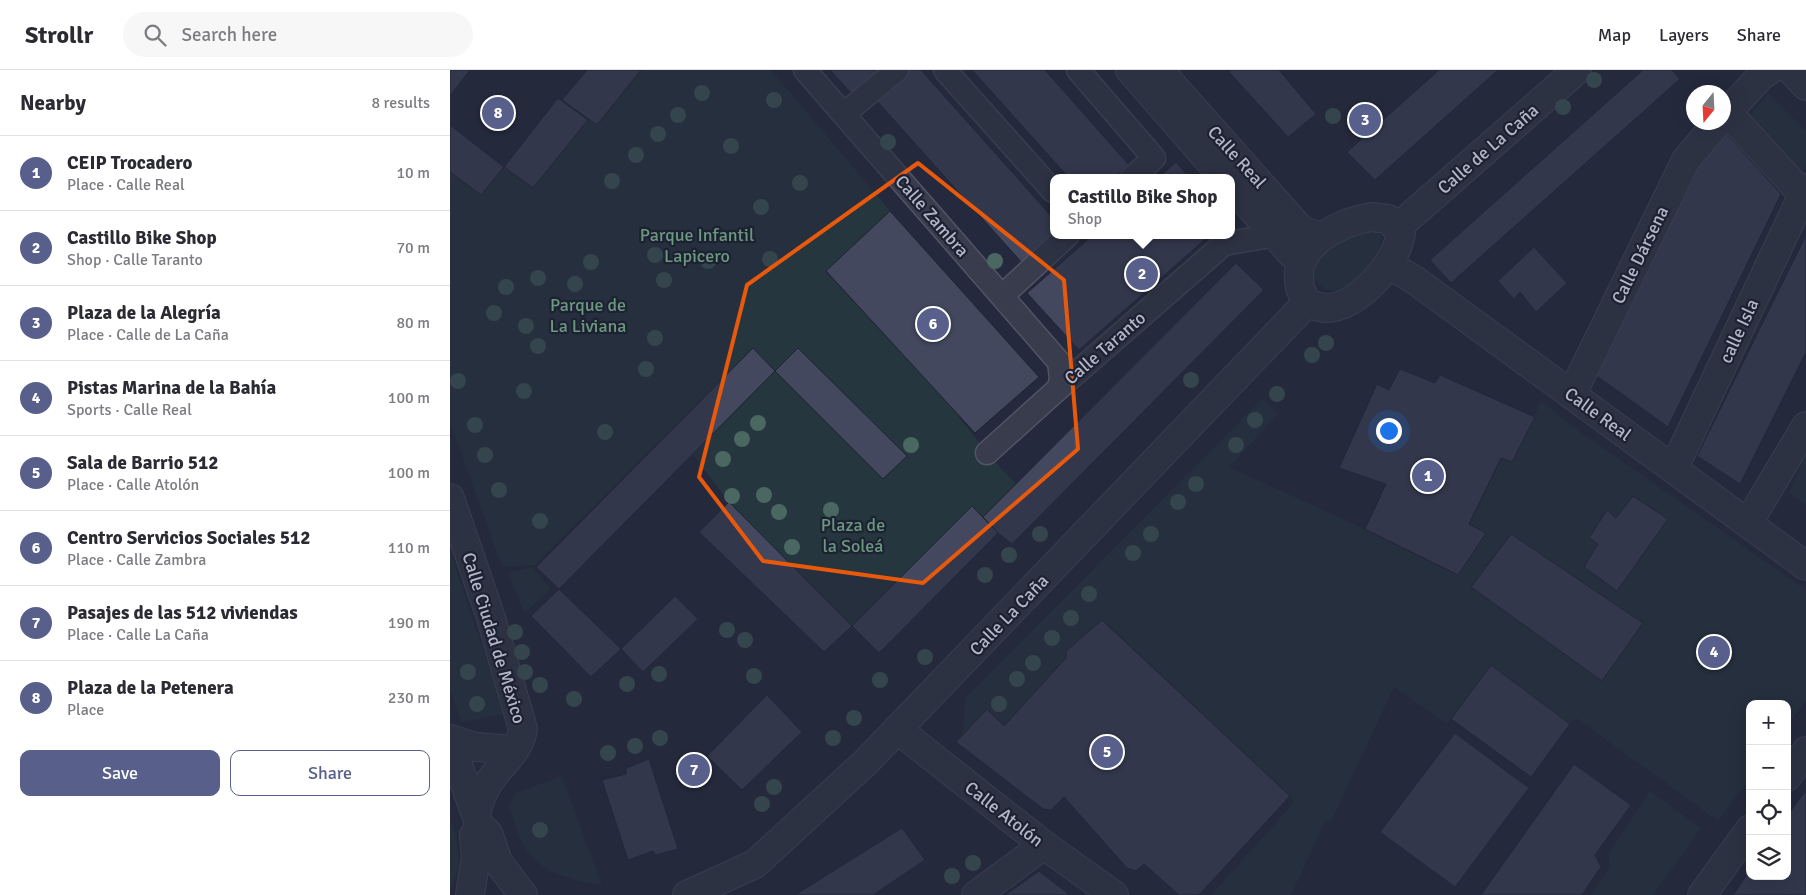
<!DOCTYPE html>
<meta charset="utf-8">
<style>
body{margin:0;font-family:Signika,sans-serif;background:#f7f7f7;color:#2b2b33}
.controls{position:absolute;right:15px;bottom:15px;display:grid;overflow:hidden;border-radius:10px;box-shadow:0 5px 20px #0002}
.controls button{width:45px;height:45px;display:grid;place-items:center;padding:0;border:0;border-bottom:1px solid #e1e1e2;background:#fff;color:#2b2b33;font:25px sans-serif}
.compass{position:absolute;left:1236px;top:15px;width:45px;height:45px;border-radius:50%;background:#fff;box-shadow:0 5px 20px #0002;rotate:198deg}
.you{position:absolute;left:938px;top:360px;width:18px;height:18px;margin:-12px;border:4px solid #fff;border-radius:50%;background:#1a73e8;box-shadow:0 0 0 8px #1a73e833}
.badge{display:grid;place-items:center;width:32px;height:32px;border-radius:50%;background:#575f8a;color:#fff;font-size:16px;font-weight:700}
.pin{position:absolute;translate:-50% -50%;border:2px solid #fff;box-shadow:0 1px 5px #0006}
.popup{position:absolute;left:600px;top:104px;width:185px;height:65px;box-sizing:border-box;display:grid;place-content:center;border-radius:10px;background:#fff;filter:drop-shadow(0 1px 4px #0005);font-size:16px;white-space:nowrap;color:#7c7c81}
.popup b{font-size:19px;color:#2b2b33}
.popup::after{content:'';position:absolute;left:50%;top:100%;margin-left:-10px;border:10px solid transparent;border-top-color:#fff}
.list{margin:0;padding:0;list-style:none}
h2{display:flex;justify-content:space-between;align-items:center;height:65px;margin:0;padding:0 20px;font-size:21px}
h2 small{font-size:16px;font-weight:400;color:#7c7c81}
.list li{display:grid;grid-template-columns:32px 1fr auto;gap:15px;align-items:center;box-sizing:border-box;height:75px;padding:0 20px;border-top:1px solid #e1e1e2}
.list b{display:block;font-size:19px;white-space:nowrap}
.list p{margin:0;font-size:16px;white-space:nowrap;color:#7c7c81}
.list em{font-size:16px;font-style:normal;color:#7c7c81}
.actions{display:flex;gap:10px;padding:15px 20px}
.actions a{flex:1;padding:11px 0;border:1px solid #575f8a;border-radius:10px;text-align:center;font-size:18px;color:#575f8a}
.actions .main{background:#575f8a;color:#fff}
.icon{flex:none;width:28px;height:28px;fill:none;stroke:currentColor;stroke-width:2;stroke-linecap:round;stroke-linejoin:round}
.map{position:relative;flex:none;width:1356px;height:825px;overflow:hidden}
header{display:flex;align-items:center;gap:30px;box-sizing:border-box;height:70px;padding:0 25px;background:#fff;border-bottom:1px solid #e1e1e2}
header strong{font-size:24px}
nav{display:flex;gap:28px;margin-inline-start:auto;font-size:18px}
.search{width:350px;height:45px;background:#f7f7f7;display:flex;align-items:center;gap:12px;box-sizing:border-box;padding:0 18px;border-radius:28px;color:#7c7c81;font-size:19px}
main{display:flex}
aside{flex:1;background:#fff}
.map>svg:first-child{display:block}
.green{fill:#26363e;fill-rule:evenodd}
.building{fill:#43485f;stroke:#1f2334}
.lines{fill:none;stroke-linecap:round;stroke-linejoin:round}
.pedestrian-casing{stroke:#505465;stroke-width:25}
.minor-casing{stroke:#505465;stroke-width:30}
.tertiary-casing{stroke:#505465;stroke-width:30}
.pedestrian{stroke:#383c4d;stroke-width:22}
.minor{stroke:#383c4d;stroke-width:28}
.tertiary{stroke:#383c4d;stroke-width:28}
.tree{fill:#4b6762}
.marked{fill:none;stroke:#e8590c;stroke-width:4;stroke-linejoin:round}
.labels{text-anchor:middle;dominant-baseline:central;stroke-width:4.5;stroke-linejoin:round;paint-order:stroke}
.street-label{font-size:18px;fill:#b4b7c8;stroke:#1d2132}
.park-label{font-size:18px;fill:#6b9980;stroke:#1d2132}
</style>
<header>
<strong>Strollr</strong>
<div class="search"><svg class="icon" aria-label="search" viewBox="0 0 24 24"><circle cx="10" cy="10" r="6"/><path d="M15 15l6 6"/></svg>Search here</div>
<nav><a>Map</a><a>Layers</a><a>Share</a></nav>
</header>
<main>
<aside>
<h2>Nearby<small>8 results</small></h2>
<ul class="list">
<li><span class="badge">1</span><div><b>CEIP Trocadero</b><p>Place · Calle Real</p></div><em>10 m</em></li>
<li><span class="badge">2</span><div><b>Castillo Bike Shop</b><p>Shop · Calle Taranto</p></div><em>70 m</em></li>
<li><span class="badge">3</span><div><b>Plaza de la Alegría</b><p>Place · Calle de La Caña</p></div><em>80 m</em></li>
<li><span class="badge">4</span><div><b>Pistas Marina de la Bahía</b><p>Sports · Calle Real</p></div><em>100 m</em></li>
<li><span class="badge">5</span><div><b>Sala de Barrio 512</b><p>Place · Calle Atolón</p></div><em>100 m</em></li>
<li><span class="badge">6</span><div><b>Centro Servicios Sociales 512</b><p>Place · Calle Zambra</p></div><em>110 m</em></li>
<li><span class="badge">7</span><div><b>Pasajes de las 512 viviendas</b><p>Place · Calle La Caña</p></div><em>190 m</em></li>
<li><span class="badge">8</span><div><b>Plaza de la Petenera</b><p>Place</p></div><em>230 m</em></li>
</ul>
<div class="actions"><a class="main">Save</a><a>Share</a></div>
</aside>
<div class="map">
<svg width="1356" height="825" viewBox="0 0 1356 825">
<rect width="100%" height="100%" fill="#24293d"/>
<path class="green" d="M191,0H320L334,15L440,141L376,202L503,339L537,383L566,414L533,447L522,436L402,556L279,432L242,384L303,278L85,495L52,497L0,352V102L31,125L54,97L83,118L138,49L147,55ZM348,278L456,386L434,409L325,301Z
M1318,23L1356,61V96L1352,103L1298,48Z
M923,158L931,166C930,175 928,185 923,193C909,213 874,237 862,203L880,175Z
M813,328L828,344L779,397L915,459L1008,504L1019,454L1051,388L1063,391L1091,331L1128,360L1356,520V631L1337,656V634H1300V708L1268,751L1126,648L1120,654L1041,595L997,654L944,617L882,750L874,754L841,825H761L844,732L840,726L653,550L616,581V588L554,656L537,640L512,666L515,628Z
M1356,382V435L1339,423Z
M0,480L55,644L11,652L0,619Z
M82,497L101,519L74,543L58,503Z
M112,706L152,816C124,810 90,804 74,776C67,764 64,749 59,736L65,723Z
M1200,721L1251,758L1203,825H1140L1160,797L1158,784Z
M0,749L6,764L9,797L0,821Z"/>
<path class="building" d="M0,0H20L0,26Z
M137,0H191L147,55L112,30Z
M380,0H431L402,24Z
M459,0H471L603,148V165L573,194L426,30Z
M522,0H595L679,95L664,108H619Z
M782,0H829L866,44L838,67L779,2Z
M989,0H1048L925,110L897,82Z
M1193,0H1222L1230,9L1001,213L980,190Z
M108,28L138,50L83,118L54,97Z
M0,55L54,97L31,125L0,102Z
M1274,61L1331,124L1218,357L1144,304L1254,81Z
M726,92L740,108H708Z
M440,141L589,307L525,363L376,201Z
M643,165H760L629,280L577,223Z
M1356,165V282L1290,414L1247,386Z
M1084,177L1117,213L1086,242L1070,222L1064,229L1048,211Z
M786,193L814,220L562,474L548,463L533,447Z
M303,278L325,301L109,519L86,497Z
M348,278L457,386L433,409L325,301Z
M950,299L985,313L990,305L1085,347L1062,392L1051,388L1019,454L1036,463L1008,505L915,459L936,414L889,398L927,314L939,320Z
M1183,426L1218,449L1167,521L1134,497L1148,474L1139,468L1157,440L1166,448Z
M279,432L402,556L374,582L249,462Z
M522,436L548,463L429,583L402,556Z
M1061,464L1193,553L1152,611L1021,517Z
M109,519L171,579L141,607L81,546Z
M225,526L248,549L193,602L171,579Z
M652,550L840,726L749,825H729L694,794L686,801L677,798L614,727L601,740L593,739L506,672L537,639L554,656L616,588V581Z
M1041,595L1120,654L1081,707L1001,649Z
M317,625L352,662L292,720L257,686Z
M1005,663L1079,718L1005,817L930,762Z
M199,689L228,779L206,785L203,781L178,790L152,710L176,704V698Z
M1124,694L1181,735L1145,785L1151,797L1132,825H1031Z
M1356,720V825H1283L1300,800V806H1337V746Z
M452,758L475,790L423,825H345Z
M589,801L620,825H555Z"/>
<g class="lines">
<defs>
<path id="pedestrian" d="M355,0L609,292L611,308L609,318L537,383
M495,0L603,121
M628,0L704,88L682,108
M394,44L447,0
M552,226L618,165
M609,318L774,174L825,165"/>
<path id="minor" d="M1277,42L1356,128
M1274,46L1311,6L1320,0
M1122,324L1236,90L1268,52
M1224,398L1356,118
M0,428L41,548L73,659C70,682 49,695 38,714C32,723 29,733 26,743
M1298,453L1356,356
M0,669L26,677L64,680
M526,825L594,775"/>
<path id="tertiary" d="M680,0L774,108
M709,0L851,160L870,167
M1341,0L1356,16
M781,115L841,183L852,191
M922,147L938,149L951,163C947,193 908,238 876,238C870,238 863,235 857,233C828,186 881,153 922,147Z
M948,157L1127,0
M938,194L966,211L1356,496
M447,659L594,775L664,825
M0,673L30,756L38,763L48,792L73,825
M1337,707L1356,681
M20,825L26,787L24,765L30,756
M237,825L305,794L416,692L857,233
M1252,825L1300,759"/>
</defs>
<use href="#pedestrian" class="pedestrian-casing"/>
<use href="#minor" class="minor-casing"/>
<use href="#tertiary" class="tertiary-casing"/>
<use href="#pedestrian" class="pedestrian"/>
<use href="#minor" class="minor"/>
<use href="#tertiary" class="tertiary"/>
</g>
<g class="tree">
<circle cx="1144" cy="10" r="8"/>
<circle cx="252" cy="23" r="8"/>
<circle cx="324" cy="30" r="8"/>
<circle cx="1113" cy="37" r="8"/>
<circle cx="48" cy="39" r="8"/>
<circle cx="228" cy="45" r="8"/>
<circle cx="883" cy="46" r="8"/>
<circle cx="208" cy="64" r="8"/>
<circle cx="438" cy="72" r="8"/>
<circle cx="281" cy="76" r="8"/>
<circle cx="186" cy="85" r="8"/>
<circle cx="162" cy="111" r="8"/>
<circle cx="350" cy="113" r="8"/>
<circle cx="311" cy="137" r="8"/>
<circle cx="205" cy="185" r="8"/>
<circle cx="320" cy="189" r="8"/>
<circle cx="258" cy="191" r="8"/>
<circle cx="545" cy="191" r="8"/>
<circle cx="141" cy="192" r="8"/>
<circle cx="88" cy="208" r="8"/>
<circle cx="214" cy="210" r="8"/>
<circle cx="125" cy="214" r="8"/>
<circle cx="56" cy="217" r="8"/>
<circle cx="44" cy="243" r="8"/>
<circle cx="76" cy="256" r="8"/>
<circle cx="205" cy="268" r="8"/>
<circle cx="876" cy="273" r="8"/>
<circle cx="88" cy="276" r="8"/>
<circle cx="862" cy="285" r="8"/>
<circle cx="196" cy="299" r="8"/>
<circle cx="741" cy="310" r="8"/>
<circle cx="8" cy="311" r="8"/>
<circle cx="74" cy="321" r="8"/>
<circle cx="827" cy="324" r="8"/>
<circle cx="805" cy="350" r="8"/>
<circle cx="308" cy="353" r="8"/>
<circle cx="25" cy="355" r="8"/>
<circle cx="155" cy="362" r="8"/>
<circle cx="292" cy="369" r="8"/>
<circle cx="461" cy="375" r="8"/>
<circle cx="786" cy="375" r="8"/>
<circle cx="35" cy="385" r="8"/>
<circle cx="273" cy="389" r="8"/>
<circle cx="746" cy="414" r="8"/>
<circle cx="49" cy="420" r="8"/>
<circle cx="314" cy="425" r="8"/>
<circle cx="282" cy="426" r="8"/>
<circle cx="728" cy="432" r="8"/>
<circle cx="381" cy="440" r="8"/>
<circle cx="329" cy="442" r="8"/>
<circle cx="90" cy="451" r="8"/>
<circle cx="590" cy="464" r="8"/>
<circle cx="701" cy="464" r="8"/>
<circle cx="342" cy="477" r="8"/>
<circle cx="683" cy="483" r="8"/>
<circle cx="559" cy="485" r="8"/>
<circle cx="535" cy="505" r="8"/>
<circle cx="639" cy="524" r="8"/>
<circle cx="621" cy="548" r="8"/>
<circle cx="277" cy="560" r="8"/>
<circle cx="65" cy="562" r="8"/>
<circle cx="602" cy="568" r="8"/>
<circle cx="295" cy="570" r="8"/>
<circle cx="72" cy="582" r="8"/>
<circle cx="475" cy="587" r="8"/>
<circle cx="583" cy="593" r="8"/>
<circle cx="18" cy="602" r="8"/>
<circle cx="75" cy="602" r="8"/>
<circle cx="209" cy="604" r="8"/>
<circle cx="304" cy="606" r="8"/>
<circle cx="567" cy="609" r="8"/>
<circle cx="430" cy="610" r="8"/>
<circle cx="177" cy="614" r="8"/>
<circle cx="90" cy="615" r="8"/>
<circle cx="124" cy="629" r="8"/>
<circle cx="27" cy="634" r="8"/>
<circle cx="549" cy="634" r="8"/>
<circle cx="404" cy="648" r="8"/>
<circle cx="210" cy="668" r="8"/>
<circle cx="383" cy="668" r="8"/>
<circle cx="185" cy="676" r="8"/>
<circle cx="158" cy="683" r="8"/>
<circle cx="324" cy="717" r="8"/>
<circle cx="312" cy="734" r="8"/>
<circle cx="90" cy="760" r="8"/>
<circle cx="523" cy="793" r="8"/>
<circle cx="502" cy="806" r="8"/>
</g>
<path d="M0 0H1356V825H0ZM468,93L614,210L628,379L473,513L313,491L249,407L297,215Z" fill="#24293d" fill-opacity=".55" fill-rule="evenodd"/>
<path class="marked" d="M468,93L614,210L628,379L473,513L313,491L249,407L297,215Z"/>
<g class="labels">
<g class="street-label">
<text transform="translate(1038 79) rotate(-41)">Calle de La Caña</text>
<text transform="translate(787 87) rotate(48)">Calle Real</text>
<text transform="translate(482 146) rotate(49)">Calle Zambra</text>
<text transform="translate(1190 185) rotate(-64)">Calle Dársena</text>
<text transform="translate(1289 261) rotate(-65)">calle Isla</text>
<text transform="translate(655 278) rotate(-41)">Calle Taranto</text>
<text transform="translate(1148 344) rotate(36)">Calle Real</text>
<text transform="translate(559 545) rotate(-46)">Calle La Caña</text>
<text transform="translate(44 568) rotate(73)">Calle Ciudad de México</text>
<text transform="translate(554 744) rotate(38)">Calle Atolón</text>
</g>
<g class="park-label">
<text x="247" y="165">Parque Infantil<tspan x="247" dy="21">Lapicero</tspan></text>
<text x="138" y="235">Parque de<tspan x="138" dy="21">La Liviana</tspan></text>
<text x="403" y="455">Plaza de<tspan x="403" dy="21">la Soleá</tspan></text>
</g>
</g>
</svg>
<div class="controls">
<button>+</button>
<button>−</button>
<button><svg class="icon" aria-label="locate" viewBox="0 0 24 24"><circle cx="12" cy="12" r="6"/><path d="M12 2v4M12 18v4M2 12h4M18 12h4"/></svg></button>
<button><svg class="icon" aria-label="layers" viewBox="0 0 24 24"><path d="M12 4l9 5-9 5-9-5zM3 14l9 5 9-5"/></svg></button>
</div>
<svg class="compass" viewBox="-18 -18 36 36"><path d="M0-13l5 13h-10z" fill="#e53935"/><path d="M0 13l5-13h-10z" fill="#7c7c81"/></svg>
<div class="you"></div>
<div class="pin badge" style="left:978px;top:406px">1</div>
<div class="pin badge" style="left:692px;top:204px">2</div>
<div class="popup"><b>Castillo Bike Shop</b>Shop</div>
<div class="pin badge" style="left:915px;top:50px">3</div>
<div class="pin badge" style="left:1264px;top:582px">4</div>
<div class="pin badge" style="left:657px;top:682px">5</div>
<div class="pin badge" style="left:483px;top:254px">6</div>
<div class="pin badge" style="left:244px;top:700px">7</div>
<div class="pin badge" style="left:48px;top:43px">8</div>
</div>
</main>
